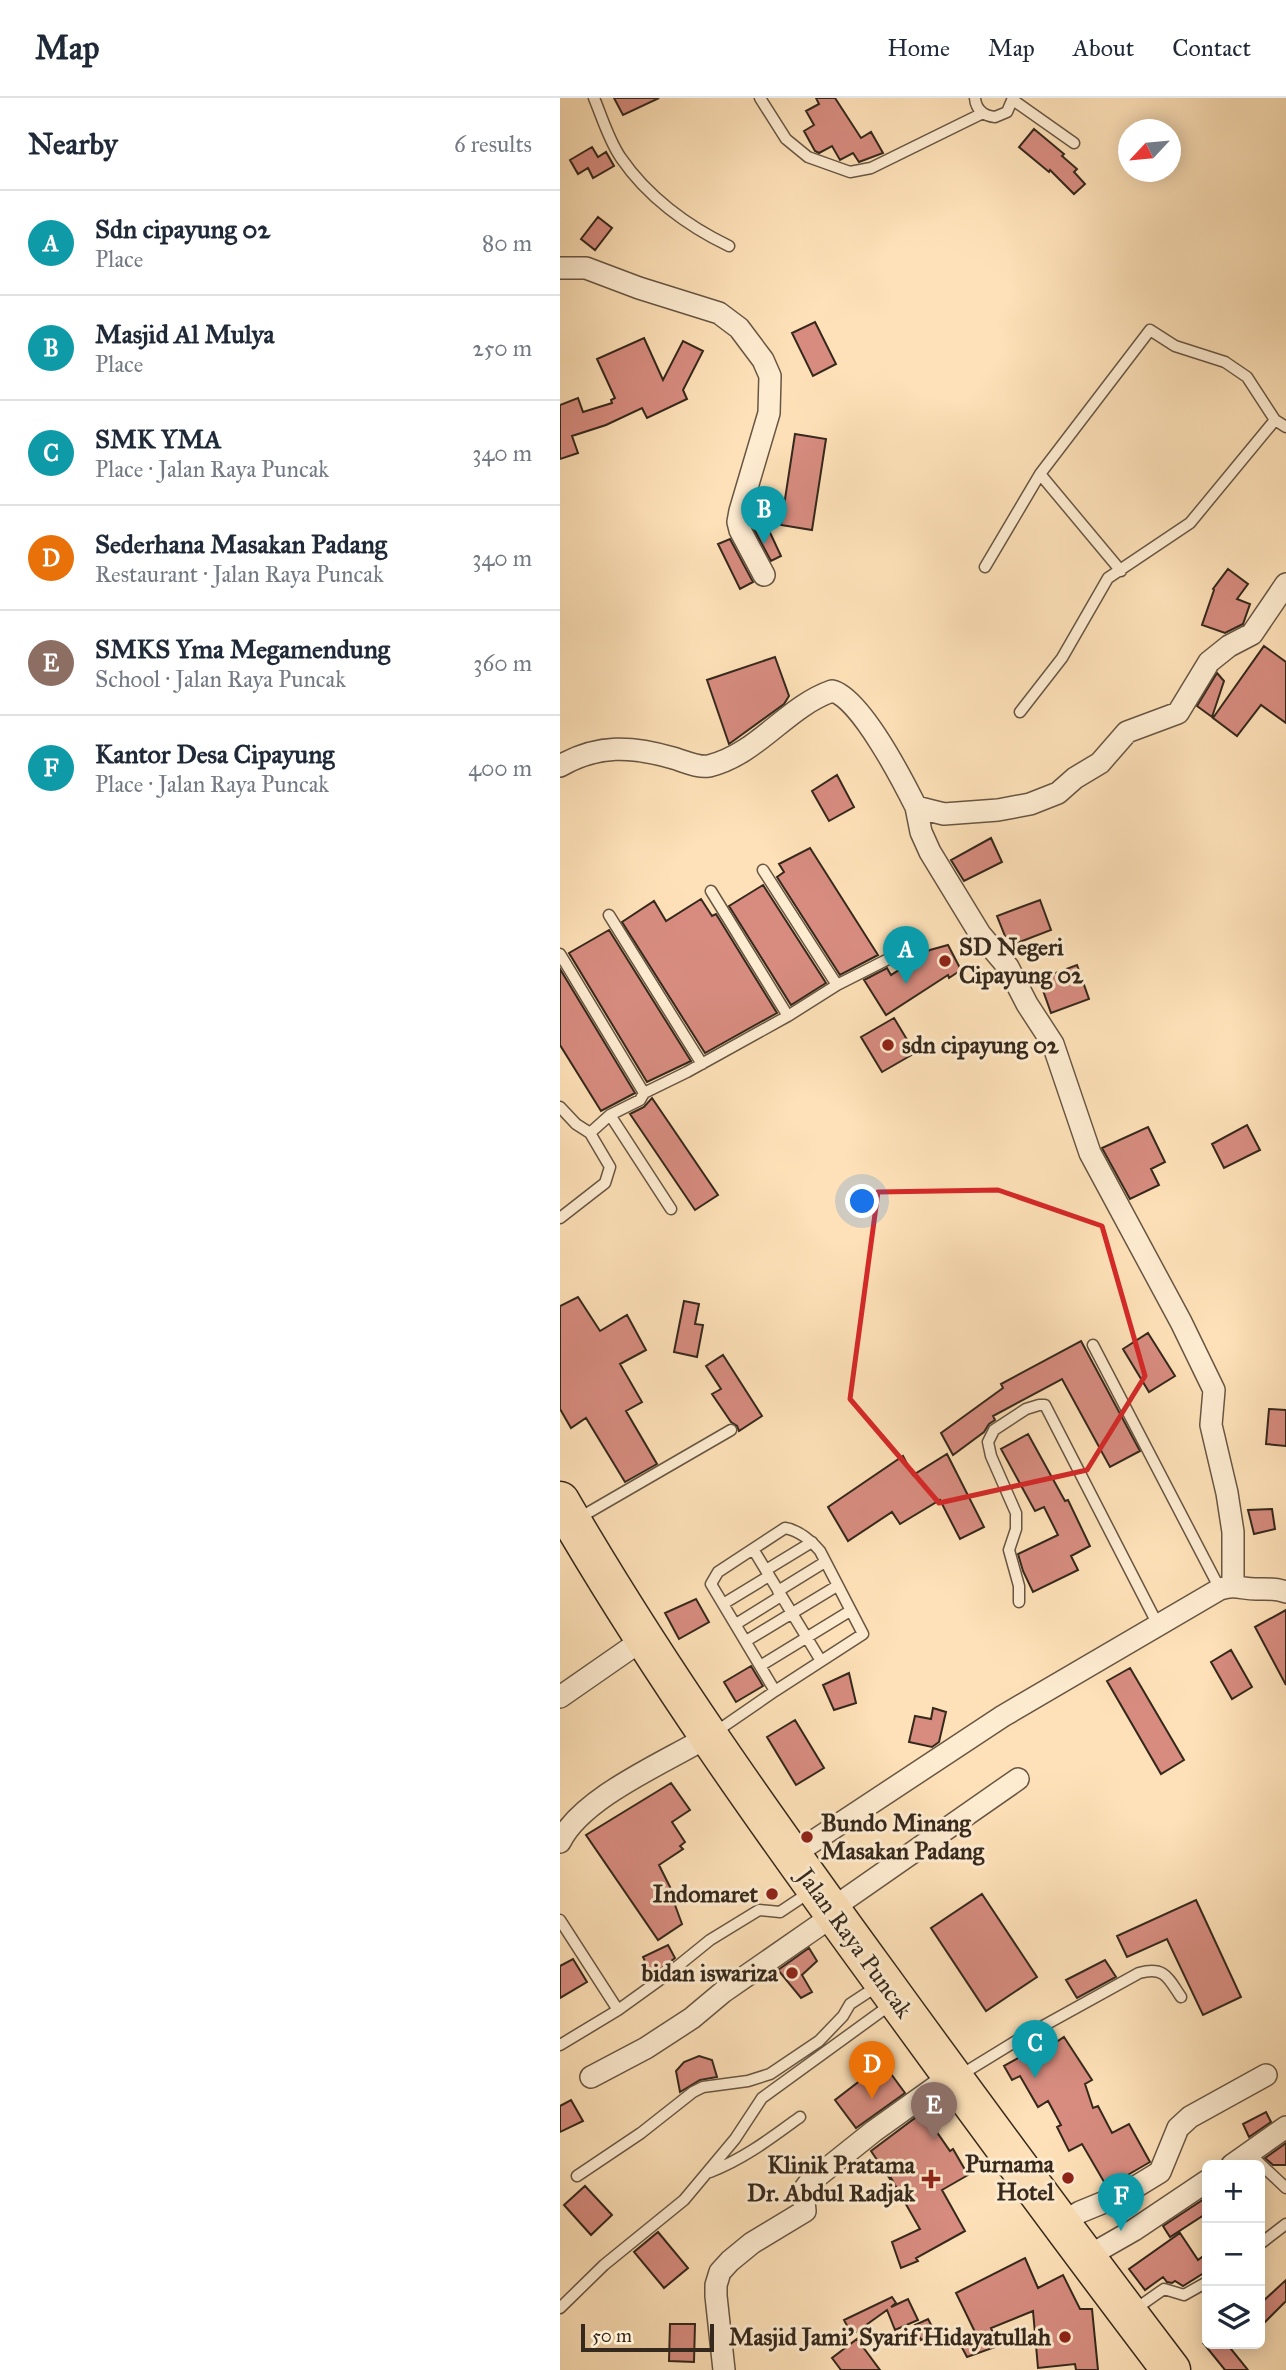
<!DOCTYPE html>
<meta charset="utf-8">
<style>
body{margin:0;font-family:"IM FELL Great Primer",serif;background:#f6f6f7;color:#1f2937}
.controls{position:absolute;right:21px;bottom:21px;display:grid;overflow:hidden;border-radius:10px;box-shadow:0 4px 18px #0003}
.controls button{width:63px;height:63px;display:grid;place-items:center;padding:0;border:0;border-bottom:2px solid #e0e1e3;background:#fff;color:#1f2937;font:35px sans-serif}
.compass{position:absolute;left:558px;top:21px;width:63px;height:63px;border-radius:50%;background:#fff;box-shadow:0 4px 18px #0003;rotate:244deg}
.scale{position:absolute;left:21px;bottom:18px;width:133px;box-sizing:border-box;padding-left:7px;border:4px solid #35281c;border-top:0;font-size:19px;line-height:24px;white-space:nowrap;color:#35281c;-webkit-text-stroke:5px #feecd1;paint-order:stroke}
.you{position:absolute;left:303px;top:1104px;width:24px;height:24px;margin:-18px;border:5px solid #fff;border-radius:50%;background:#1a73e8;box-shadow:0 0 0 10px #1a73e833}
.badge{display:grid;place-items:center;width:46px;height:46px;border-radius:50%;background:#8f2418;color:#fff;font-size:23px;font-weight:700}
.pin{position:absolute;translate:-50% -58px;filter:drop-shadow(0 2px 4px #0008)}
.pin::after{content:'';position:absolute;top:37px;width:24px;height:21px;background:inherit;clip-path:polygon(0 0,100% 0,50% 100%)}
.list{margin:0;padding:0;list-style:none}
h2{display:flex;justify-content:space-between;align-items:center;height:91px;margin:0;padding:0 28px;font-size:30px}
h2 small{font-size:23px;font-weight:400;color:#747a83}
.list li{display:grid;grid-template-columns:46px 1fr auto;gap:21px;align-items:center;box-sizing:border-box;height:105px;padding:0 28px;border-top:2px solid #e0e1e3}
.list b{display:block;font-size:26px;white-space:nowrap}
.list p{margin:0;font-size:23px;white-space:nowrap;color:#747a83}
.list em{font-size:23px;font-style:normal;color:#747a83}
.icon{flex:none;width:38px;height:38px;fill:none;stroke:currentColor;stroke-width:2;stroke-linecap:round;stroke-linejoin:round}
.map{position:relative;flex:none;width:726px;height:2272px;overflow:hidden}
header{display:flex;align-items:center;gap:42px;box-sizing:border-box;height:98px;padding:0 35px;background:#fff;border-bottom:2px solid #e0e1e3}
header strong{font-size:33px}
nav{display:flex;gap:38px;margin-inline-start:auto;font-size:24px}
main{display:flex}
aside{flex:1;background:#fff}
.map>svg:first-child{display:block}
.building{fill:#d78c7f;stroke:#35281c;stroke-width:2}
.lines{fill:none;stroke-linecap:round;stroke-linejoin:round}
.lane-casing{stroke:#675643;stroke-width:13}
.street-casing{stroke:#675643;stroke-width:24}
.highway-casing{stroke:#35281c;stroke-width:41}
.lane{stroke:#feecd1;stroke-width:10}
.street{stroke:#feecd1;stroke-width:21}
.highway{stroke:#fee1b8;stroke-width:38}
.marked{fill:none;stroke:#d62828;stroke-width:5;stroke-linejoin:round}
.poi-dot{fill:#8f2418;stroke:#feecd1;stroke-width:2.5}
.labels{text-anchor:middle;dominant-baseline:central;stroke-width:6;stroke-linejoin:round;paint-order:stroke}
.poi-label{font-size:24px;font-weight:bold;fill:#35281c;stroke:#feecd1;text-anchor:end}
.street-label{font-size:24px;fill:#35281c;stroke:#feecd1}
</style>
<header>
<strong>Map</strong>
<nav><a>Home</a><a>Map</a><a>About</a><a>Contact</a></nav>
</header>
<main>
<aside>
<h2>Nearby<small>6 results</small></h2>
<ul class="list">
<li><span class="badge" style="background:#0f9aa8">A</span><div><b>Sdn cipayung 02</b><p>Place</p></div><em>80 m</em></li>
<li><span class="badge" style="background:#0f9aa8">B</span><div><b>Masjid Al Mulya</b><p>Place</p></div><em>250 m</em></li>
<li><span class="badge" style="background:#0f9aa8">C</span><div><b>SMK YMA</b><p>Place · Jalan Raya Puncak</p></div><em>340 m</em></li>
<li><span class="badge" style="background:#e8710a">D</span><div><b>Sederhana Masakan Padang</b><p>Restaurant · Jalan Raya Puncak</p></div><em>340 m</em></li>
<li><span class="badge" style="background:#8d6e63">E</span><div><b>SMKS Yma Megamendung</b><p>School · Jalan Raya Puncak</p></div><em>360 m</em></li>
<li><span class="badge" style="background:#0f9aa8">F</span><div><b>Kantor Desa Cipayung</b><p>Place · Jalan Raya Puncak</p></div><em>400 m</em></li>
</ul>
</aside>
<div class="map">
<svg width="726" height="2272" viewBox="0 0 726 2272">
<rect width="100%" height="100%" fill="#fee1b8"/>
<filter id="stains"><feTurbulence type="fractalNoise" baseFrequency=".00286" numOctaves="4"/><feColorMatrix values="0 0 0 0 .2 0 0 0 0 .09 0 0 0 0 .02 0 0 0 .5 -.17"/></filter>
<radialGradient id="worn" r=".72"><stop offset=".6" stop-color="#630" stop-opacity="0"/><stop offset="1" stop-color="#630" stop-opacity=".3"/></radialGradient>
<path class="building" d="M54,0H99L63,17Z
M256,0H275L301,40L311,34L323,55L299,64L293,55L280,62L272,48L259,55L255,53L244,33L254,27L246,13L259,6Z
M474,31L504,56L502,58L517,71L514,74L525,86L514,96L490,72L489,74L459,49Z
M32,49L38,59L46,54L54,68L33,80L28,70L18,76L10,62Z
M38,119L52,130L35,152L21,141Z
M255,224L276,266L253,278L232,235Z
M84,240L103,282L123,243L143,253L123,292L127,301L87,320L82,310L46,327L12,338L18,355L0,361V307L18,300L23,314L52,305L51,302L55,300L37,261Z
M235,336L266,341L252,432L221,427Z
M206,426L221,458L211,463L194,431Z
M170,441L193,484L180,491L158,446Z
M668,471L688,486L677,501L690,506L683,526L665,535L642,527L654,492L653,491Z
M704,548L726,564V625L701,607L677,638L653,620Z
M215,559L229,598L224,606L169,646L147,582Z
M657,575L664,583L652,619L637,608Z
M277,677L294,709L269,723L252,693Z
M431,740L442,764L404,783L391,762Z
M250,750L318,857L280,877L217,779L224,774L219,766Z
M203,787L266,885L231,907L169,808Z
M141,801L152,818L156,816L217,915L145,955L62,824L94,803L106,823Z
M480,802L491,832L449,848L437,818Z
M49,832L131,963L87,984L9,855Z
M388,847L401,872L389,880L388,877L326,917L304,882L327,870L331,877L370,852Z
M517,867L529,901L491,915L479,881Z
M0,871L75,995L41,1013L0,947Z
M334,920L355,955L322,974L301,939Z
M92,1000L158,1097L135,1112L70,1016L84,1009Z
M687,1027L700,1052L664,1070L652,1046Z
M588,1029L605,1064L591,1071L599,1087L570,1101L542,1050Z
M18,1199L40,1233L67,1217L86,1252L60,1266L82,1304L66,1313L97,1366L65,1384L26,1320L11,1330L0,1311V1208Z
M124,1203L139,1206L135,1226L143,1227L137,1259L114,1254Z
M588,1235L615,1278L589,1294L563,1251Z
M521,1243L580,1353L550,1369L502,1281L433,1318L435,1322L429,1326L424,1334L393,1357L381,1335L443,1290L441,1286Z
M163,1257L202,1318L179,1333L177,1328L171,1324L152,1296L161,1291L146,1268Z
M709,1311L726,1312V1348L706,1346Z
M468,1336L505,1403L508,1402L530,1448L511,1458L518,1472L473,1494L463,1473L458,1456L498,1437L484,1409L475,1413L441,1351Z
M387,1356L424,1429L400,1441L380,1402L340,1426L332,1414L288,1443L268,1409L343,1358L353,1377Z
M712,1411L715,1431L694,1436L688,1412Z
M136,1501L149,1524L119,1541L105,1515Z
M726,1512V1587L695,1529Z
M671,1552L692,1589L672,1601L651,1564Z
M191,1568L203,1588L176,1604L164,1584Z
M570,1570L624,1662L601,1676L547,1583Z
M289,1575L296,1605L274,1612L263,1587Z
M373,1610L386,1614L379,1644L372,1649L349,1644L355,1618L371,1621Z
M235,1622L264,1670L236,1687L207,1639Z
M111,1685L130,1712L112,1724L125,1744L120,1748L123,1751L99,1767L118,1805L115,1807L122,1826L98,1842L26,1737Z
M422,1796L477,1879L426,1913L371,1830Z
M636,1802L681,1899L643,1917L607,1841L567,1859L557,1838Z
M108,1847L115,1860L92,1878L83,1859Z
M249,1850L257,1863L242,1877L252,1894L241,1900L218,1872Z
M13,1861L27,1884L0,1900V1868Z
M545,1862L556,1879L517,1900L506,1882Z
M504,1939L532,1982L525,1986L533,2010L538,2008L552,2035L569,2026L590,2064L547,2089L522,2046L509,2053L497,2029L501,2027L488,2003L478,2009L460,1978L452,1982L444,1968L474,1951L477,1957Z
M139,1958L152,1962L157,1979L140,1982L120,1994L116,1973L124,1964Z
M323,1965L345,1995L296,2030L275,2002Z
M11,2002L23,2023L0,2034V2008Z
M363,2014L390,2053L393,2051L408,2077L382,2092L405,2133L356,2160L358,2163L341,2170L332,2144L360,2131L331,2080L330,2081L311,2053Z
M706,2014L711,2024L689,2039L683,2026Z
M726,2045V2067H713L705,2060Z
M25,2088L52,2117L31,2137L4,2107Z
M647,2099V2115L610,2139L603,2128Z
M98,2134L128,2170L104,2190L74,2154Z
M620,2135L638,2162L647,2155V2173L623,2188L615,2183L612,2185L607,2184L603,2179L585,2192L569,2171Z
M465,2160L478,2190L503,2177L520,2211H532L538,2272H516L515,2266L478,2270L473,2213L431,2230L438,2248L407,2259L397,2240L415,2234L396,2195Z
M726,2182V2203L700,2229V2206Z
M332,2199L336,2205L331,2209L348,2201L358,2222L335,2232L327,2212L292,2237L284,2222Z
M368,2221L376,2236L361,2242L355,2227Z
M110,2226H135L134,2264L109,2263Z
M297,2241L320,2272H281L272,2260Z
M644,2246H667L688,2272H665Z"/>
<g class="lines">
<defs>
<path id="lane" d="M34,0C42,19 49,43 61,60C87,98 127,128 169,148
M200,0L226,41L248,59L290,74L311,70L423,15
M415,0C416,12 424,18 435,19L447,14L453,0
M453,2L514,45
M480,376L561,473
M425,469L480,376L590,232L615,248L665,264L687,279L715,322L726,329
M460,614L502,560L548,480L630,425L715,322
M203,772L277,887
M151,793L228,918
M49,817L142,966
M0,856L84,995
M0,1009L16,1026L30,1035
M50,1017L111,1111
M0,1120L45,1085L50,1069L30,1035L50,1017L80,1002L84,995L127,974L228,918L277,887L348,851
M533,1247L660,1491
M19,1420L171,1332
M225,1430C238,1432 252,1443 260,1453L303,1536L215,1593L151,1486L158,1474Z
M193,1451L261,1563
M206,1472L252,1444
M218,1493L265,1464
M459,1504V1488L449,1452L456,1431V1415L431,1358L428,1344L434,1332L466,1311L479,1307H485L598,1527
M163,1506L209,1478
M176,1526L221,1498
M186,1543L277,1488
M200,1568L290,1513
M154,1635L215,1593
M0,1822L58,1912
M0,1947L58,1912L108,1876L150,1842L199,1812L220,1814L250,1794
M399,1978L456,1943L579,1875C605,1868 608,1880 621,1899
M690,2056L726,2090
M150,2074C184,2061 211,2040 240,2019
M17,2078L81,2035L133,1994L143,1989L188,1983L210,1976L259,1943L283,1918L290,1906L319,1887
M700,2146L726,2126
M0,2210L44,2167L124,2102L175,2041L202,2000L330,1907
M574,2212L604,2191L624,2197L647,2184"/>
<path id="street" d="M0,170H26L79,190L159,215L179,230L203,262L210,278L209,315L180,413L178,424L180,432L204,477
M0,668C38,646 72,648 113,660C124,663 138,670 149,668C198,656 226,609 272,593C300,599 343,683 356,709L384,716L438,712L470,706L498,695L515,680L540,665L567,634L618,615L649,564L669,548L692,536L726,486
M356,709L361,734L370,754L420,836L448,869L467,906L493,946L530,1055L621,1224L654,1292L651,1327L667,1395L673,1434V1487
M0,1599L85,1540
M0,1744C22,1699 106,1664 149,1638
M231,1758L443,1618L660,1491C676,1486 681,1491 696,1491C707,1491 715,1490 726,1494
M270,1812L458,1681
M31,1979L86,1950L132,1920L163,1894L274,1817
M672,2067L726,2029
M499,2126L520,2114L564,2096L600,2074L618,2030L630,2019L706,1977
M525,2160L574,2132L647,2083
M164,2272L156,2198V2187L160,2174L170,2163L192,2145L245,2113L243,2093L249,2085L314,2033L391,1978"/>
<path id="highway" d="M0,1403C96,1569 208,1726 322,1882C417,2013 513,2143 611,2272"/>
</defs>
<use href="#lane" class="lane-casing"/>
<use href="#street" class="street-casing"/>
<use href="#highway" class="highway-casing"/>
<use href="#lane" class="lane"/>
<use href="#street" class="street"/>
<use href="#highway" class="highway"/>
</g>
<path class="marked" d="M438,1092L542,1128L585,1278L527,1372L379,1405L290,1301L318,1094Z"/>
<g class="poi-dot">
<circle cx="385" cy="863" r="7"/>
<circle cx="328" cy="947" r="7"/>
<circle cx="247" cy="1739" r="7"/>
<circle cx="212" cy="1796" r="7"/>
<circle cx="232" cy="1875" r="7"/>
<circle cx="508" cy="2080" r="7"/>
<path d="M367.5 2070.5h7v7h7v7h-7v7h-7v-7h-7v-7h7z"/>
<circle cx="505" cy="2239" r="7"/>
</g>
<g class="labels">
<g class="poi-label">
<text x="399" y="849" text-anchor="start">SD Negeri<tspan x="399" dy="28">Cipayung 02</tspan></text>
<text x="342" y="947" text-anchor="start">sdn cipayung 02</text>
<text x="261" y="1725" text-anchor="start">Bundo Minang<tspan x="261" dy="28">Masakan Padang</tspan></text>
<text x="198" y="1796">Indomaret</text>
<text x="218" y="1875">bidan iswariza</text>
<text x="494" y="2066">Purnama<tspan x="494" dy="28">Hotel</tspan></text>
<text x="355" y="2067">Klinik Pratama<tspan x="355" dy="28">Dr. Abdul Radjak</tspan></text>
<text x="491" y="2239">Masjid Jami' Syarif Hidayatullah</text>
</g>
<g class="street-label">
<text transform="translate(295 1845) rotate(54)">Jalan Raya Puncak</text>
</g>
</g>
<rect width="100%" height="100%" filter="url(#stains)"/>
<rect width="100%" height="100%" fill="url(#worn)"/>
</svg>
<div class="controls">
<button>+</button>
<button>−</button>
<button><svg class="icon" aria-label="layers" viewBox="0 0 24 24"><path d="M12 4l9 5-9 5-9-5zM3 14l9 5 9-5"/></svg></button>
</div>
<svg class="compass" viewBox="-18 -18 36 36"><path d="M0-13l5 13h-10z" fill="#e53935"/><path d="M0 13l5-13h-10z" fill="#747a83"/></svg>
<div class="scale">50 m</div>
<div class="you"></div>
<div class="pin badge" style="left:346px;top:886px;background:#0f9aa8">A</div>
<div class="pin badge" style="left:204px;top:446px;background:#0f9aa8">B</div>
<div class="pin badge" style="left:475px;top:1980px;background:#0f9aa8">C</div>
<div class="pin badge" style="left:312px;top:2001px;background:#e8710a">D</div>
<div class="pin badge" style="left:374px;top:2042px;background:#8d6e63">E</div>
<div class="pin badge" style="left:561px;top:2133px;background:#0f9aa8">F</div>
</div>
</main>
